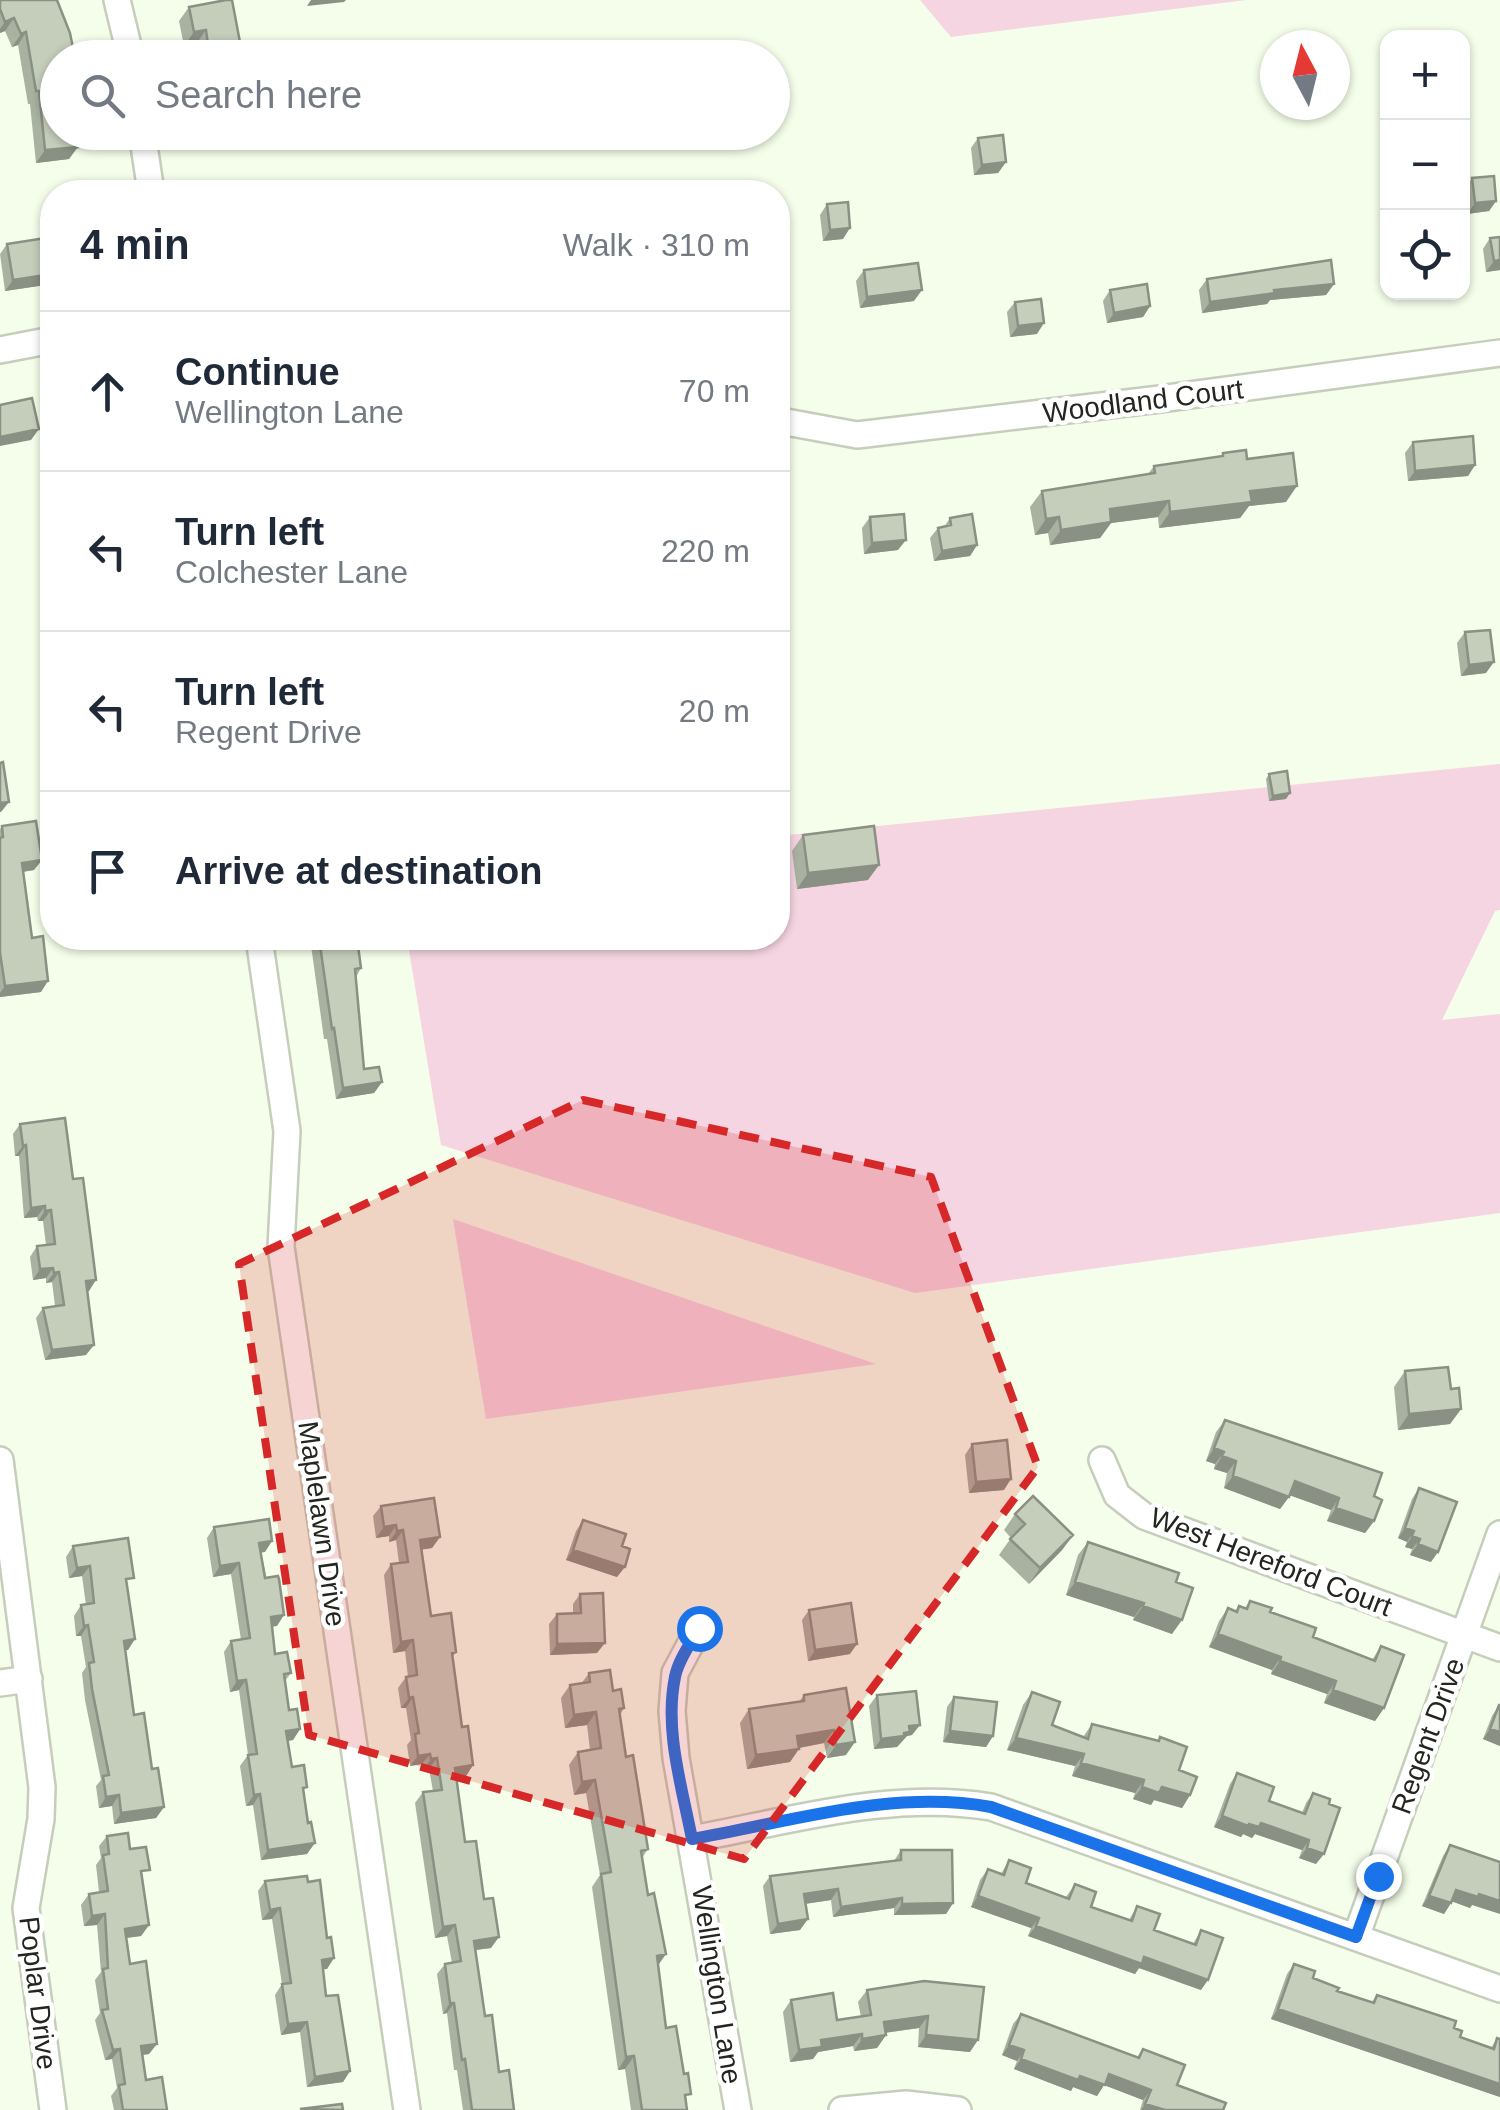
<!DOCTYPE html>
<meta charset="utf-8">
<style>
body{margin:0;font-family:Arial,sans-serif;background:#f2f2f3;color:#1f2937}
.controls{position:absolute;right:30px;top:30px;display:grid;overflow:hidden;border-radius:20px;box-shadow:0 2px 8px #0004}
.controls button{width:90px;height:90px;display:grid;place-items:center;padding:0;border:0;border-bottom:2px solid #e0e1e3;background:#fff;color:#1f2937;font:50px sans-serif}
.compass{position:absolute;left:1260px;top:30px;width:90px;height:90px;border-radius:50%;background:#fff;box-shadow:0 2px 8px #0004;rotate:353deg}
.stop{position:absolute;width:30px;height:30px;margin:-22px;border:8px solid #1a73e8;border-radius:50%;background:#fff}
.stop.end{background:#1a73e8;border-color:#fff;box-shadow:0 2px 10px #0008}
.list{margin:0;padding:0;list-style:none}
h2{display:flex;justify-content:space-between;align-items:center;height:130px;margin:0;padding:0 40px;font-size:42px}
h2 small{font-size:32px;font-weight:400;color:#747a83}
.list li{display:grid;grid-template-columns:65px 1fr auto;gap:30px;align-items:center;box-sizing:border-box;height:160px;padding:0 40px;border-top:2px solid #e0e1e3}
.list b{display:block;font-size:38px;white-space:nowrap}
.list p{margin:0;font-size:32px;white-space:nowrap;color:#747a83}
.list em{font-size:32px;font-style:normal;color:#747a83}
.icon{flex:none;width:55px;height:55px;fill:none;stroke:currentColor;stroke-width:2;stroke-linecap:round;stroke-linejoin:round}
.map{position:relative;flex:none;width:1500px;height:2110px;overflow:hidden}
.search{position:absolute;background:#fff;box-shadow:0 2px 8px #0004;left:40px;top:40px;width:750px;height:110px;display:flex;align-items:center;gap:25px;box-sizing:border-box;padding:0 35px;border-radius:55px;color:#747a83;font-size:38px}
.panel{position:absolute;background:#fff;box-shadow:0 2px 8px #0004;left:40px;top:180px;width:750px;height:770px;border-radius:40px}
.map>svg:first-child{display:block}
.green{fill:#f5d5e1}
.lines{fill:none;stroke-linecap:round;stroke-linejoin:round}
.minor-casing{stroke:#c5cebb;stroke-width:30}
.minor{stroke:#fff;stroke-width:25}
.wall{fill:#a9b1a1}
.shaded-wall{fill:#8a9083}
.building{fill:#c5cebb;stroke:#8a9083;stroke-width:2.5}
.route{stroke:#1a73e8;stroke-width:12}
.marked{fill:#d62828;fill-opacity:0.2;stroke:#d62828;stroke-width:8;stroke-dasharray:20 12;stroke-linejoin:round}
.labels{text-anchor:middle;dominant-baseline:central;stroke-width:9;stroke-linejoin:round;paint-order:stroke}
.street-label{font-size:28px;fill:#23261f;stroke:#fff}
</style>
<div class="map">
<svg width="1500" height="2110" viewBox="0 0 1500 2110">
<rect width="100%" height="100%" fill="#f5feea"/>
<path class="green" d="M920,0H1246L951,37Z
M1500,764V910L1495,911L1442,1020L1500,1014V1213L915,1293L441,1145L407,938H778V836Z
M453,1219L876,1364L486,1419Z"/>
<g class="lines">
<defs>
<path id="minor" d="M117,0L131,58
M142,132L151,192
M0,350L52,340
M786,422L857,435L1160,399L1500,353
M259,938L287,1131L281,1247L407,2110
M0,1460L42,1787L41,1819L26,1908L53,2110
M1102,1460L1117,1495L1144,1516L1500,1648
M699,1628L675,1673L672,1711L676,1758L738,2110
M0,1683L29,1679
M692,1839C790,1821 892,1790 991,1807L1500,1989
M1356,1937L1500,1534
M842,2110L906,2104L958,2110"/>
</defs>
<use href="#minor" class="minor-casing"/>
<use href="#minor" class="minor"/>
</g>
<path class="wall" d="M0,0L58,58V132H85L69,159L36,163L30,104H28L18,45L12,47L5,31L0,33Z
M189,7L243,58H199L196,44L184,46L179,21Z
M978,138L1006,162L998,173L974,175L971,148Z
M1472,178L1496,201L1489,211L1467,214L1465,189Z
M827,204L843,239L823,241L820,215Z
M52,225V284L5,291L0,254L7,244L51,237L50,229Z
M1500,237V270L1486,272L1483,249L1490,238Z
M864,270L914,301L860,308L856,281Z
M1207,279L1334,284L1326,295L1270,300L1267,304L1202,313L1199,290Z
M1110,290L1150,306L1143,317L1107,323L1103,301Z
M1015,302L1037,334L1010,337L1007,312Z
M1413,442L1475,465L1468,476L1408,481L1405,453Z
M1223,453L1247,459L1286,502L1249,506L1240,518L1159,528L1158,517L1111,523L1100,538L1050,545L1048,533L1035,535L1030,507L1042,491L1148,474L1154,466L1221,456Z
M870,517L898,550L864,554L862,528Z
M950,518L977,545L970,556L934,561L930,538L938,528L944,527Z
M1465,632L1486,673L1461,676L1457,643Z
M1269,774L1286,799L1269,801L1266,779Z
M2,826L34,870L23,872L41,992L0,997V829Z
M803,835L868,880L797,889L792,851Z
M310,938H357L361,968L356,977L364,1069L382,1082L374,1093L336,1099L327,1039H324Z
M20,1124L73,1179L89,1291H87L86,1355L45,1360L36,1318L43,1308L55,1306L52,1282L46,1283V1278L33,1280L30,1257L37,1246L46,1245L43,1221H38L37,1217L24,1218L19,1156H15L13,1134Z
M1405,1371L1451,1389L1461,1409L1450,1424L1398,1430L1394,1387Z
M1225,1420L1374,1496V1521L1365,1533L1327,1521L1331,1510L1290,1495L1280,1509L1224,1488L1227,1473L1214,1469L1215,1464L1206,1461L1216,1432Z
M972,1444L1004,1490L969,1493L965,1455Z
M1419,1488L1431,1562L1410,1555L1412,1549L1405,1547L1407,1542L1398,1538L1412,1499Z
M381,1506L440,1537L432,1548L422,1549L431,1616L456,1652L452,1658L462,1727L473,1765L466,1776L456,1777L465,1842L491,1948L476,1950L485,2016L499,2072L514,2110H463L457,2070H454L447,2013L443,2014L437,1974L445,1964L452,1963L447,1936L435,1938L415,1803L423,1792L433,1791L429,1769L423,1770L422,1764L410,1766L407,1745L411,1740L406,1708H401L398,1688L406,1677H408L405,1651L393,1653L384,1575L391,1564L399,1563L396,1540L389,1542V1536L376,1538L373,1516Z
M1015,1514L1073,1535L1062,1550L1029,1584L999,1555L1011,1538L1004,1530Z
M583,1520L622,1546L617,1577L566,1560L576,1531Z
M214,1527L265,1552H261L277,1626H272L275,1654L291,1673L285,1681L289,1710L300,1729L293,1740L288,1741L292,1767L303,1793L307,1854L261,1860L253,1805L246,1806L240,1766L248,1755L239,1690L230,1692L224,1652L231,1641L241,1640L231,1574L213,1577L207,1538Z
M1088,1542L1176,1582L1172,1634L1133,1620L1134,1617L1066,1595L1078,1555Z
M73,1546L128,1587V1650H125L134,1715L164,1807L156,1818L114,1824L112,1806L99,1808L96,1786L101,1780L85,1700L82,1673L86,1667L81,1636H76L74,1616L81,1605H86L82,1576L69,1578L66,1557Z
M580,1594L597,1653L550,1655L549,1624L557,1614L573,1613V1604Z
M1250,1601L1313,1637L1372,1660L1381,1646L1384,1708L1375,1721L1324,1703L1327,1694L1271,1674L1272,1670L1209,1647L1219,1621L1228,1608L1235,1611L1239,1606L1245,1608Z
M809,1610L850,1654L808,1661L802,1620Z
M589,1673L613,1691L624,1708L620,1715L626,1757L648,1849L642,1858L666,2028L687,2110H631L625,2069L618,2070L592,1887L600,1875L586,1793L574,1795L569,1765L578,1752L590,1750L587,1725L565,1728L561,1698L570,1685L581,1684Z
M846,1688V1755L827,1758L824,1743L799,1748L790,1762L747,1769L740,1723L749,1709L799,1702L804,1695Z
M1032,1692L1052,1725L1083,1737L1092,1724L1157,1741L1160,1737L1179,1770L1190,1795L1182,1808L1154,1800L1151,1805L1133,1799L1135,1793L1072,1776L1075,1766L1007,1750L1023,1705Z
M877,1695L912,1735L907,1736L897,1747L874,1749L869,1706Z
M954,1697L993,1736L986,1747L943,1742L947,1707Z
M1499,1705L1500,1746L1483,1739L1492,1716Z
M1237,1773L1269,1801L1302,1813L1306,1803L1313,1793L1316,1864L1299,1858L1302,1850L1255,1834L1252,1838L1243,1834L1241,1837L1214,1827L1230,1784Z
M107,1836L130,1849L142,1881L149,1925L141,1936L126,1938L130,1964L149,2054L143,2055L146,2080L167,2110H114L111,2096L117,2088L112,2059L105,2060L95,2020L100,2013L95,1980L101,1972L97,1925L84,1926L81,1905L89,1894L99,1892L96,1865L101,1858L99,1846Z
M1450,1845L1472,1905L1470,1908L1452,1901L1444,1914L1422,1906L1443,1856Z
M901,1850L953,1903L946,1914L894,1915V1908L833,1917L831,1900L805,1904L800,1930L770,1934L763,1886L770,1876L894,1861Z
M1009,1860L1026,1883L1066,1897L1075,1884L1091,1907L1129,1920L1137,1906L1154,1930L1193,1944L1201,1930V1990L1139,1968L1135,1974L1028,1936L1031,1928L971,1907L980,1880L988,1869L1001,1874Z
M265,1881L327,1969H323L326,1996L350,2071L343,2082L307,2087L300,2032L281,2035L275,1995L282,1984L272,1919L262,1920L258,1891Z
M1294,1964L1313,1978L1337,1991L1371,2003L1377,1995L1454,2028L1460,2037L1491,2048L1497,2038L1500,2039V2097L1271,2019L1287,1974Z
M924,1981L970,2052L918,2047L919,2028L885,2033L886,2035L877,2048L854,2051L853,2046L818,2052L813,2059L790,2062L783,2012L791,2000L837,2020L861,2017L858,2002L867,1990Z
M1021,2014L1137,2057L1143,2049L1177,2085L1223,2110H1140L1143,2100L1104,2085L1097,2096L1073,2087L1071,2091L1014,2069L1017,2061L1002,2055L1013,2024Z"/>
<path class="shaded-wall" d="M311,0H346L344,2L307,6Z
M14,18L5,31L0,33V29L5,22Z
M206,30L196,44L184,46L194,32Z
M26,32L18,45L12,47L21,34Z
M85,132L76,144V133Z
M78,147L69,159L36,163L45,150Z
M1006,162L998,173L974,175L982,165Z
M1496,201L1489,211L1467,214L1475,203Z
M850,228L843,239L823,241L830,230Z
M1500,260V270L1486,272L1494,261Z
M52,274V284L5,291L13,280Z
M1334,284L1326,295L1270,300L1267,304L1202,313L1210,302L1274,290Z
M922,290L914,301L860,308L867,297Z
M1150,306L1143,317L1107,323L1114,313Z
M1044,323L1037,334L1010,337L1018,326Z
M39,429L31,440L0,446V437Z
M1475,465L1468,476L1408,481L1415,471Z
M1297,486L1286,502L1249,506L1240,518L1159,528L1170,512L1250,491Z
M1169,501L1158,517L1111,523L1100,538L1050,545L1061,530L1110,509Z
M1059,517L1048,533L1035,535L1046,519Z
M906,540L898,550L864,554L872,543Z
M977,545L970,556L934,561L942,551Z
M1494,662L1486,673L1461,676L1469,665Z
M1290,793L1286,799L1269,801L1273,796Z
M9,802L1,812H0V803Z
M42,860L34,870L14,873L22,863Z
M879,865L868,880L797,889L808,873Z
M48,981L41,992L0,997V993L5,986Z
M382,1082L374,1093L336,1099L343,1088Z
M26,1145L19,1156H15L23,1146Z
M45,1206L37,1217L24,1218L31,1208Z
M51,1210L43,1221H38L45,1211Z
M53,1268L46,1278L33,1280L40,1269Z
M59,1272L52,1282L46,1283L54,1273Z
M96,1280L89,1291L78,1292L86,1281Z
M94,1345L86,1355L45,1360L52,1350Z
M1461,1409L1450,1424L1398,1430L1409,1414Z
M1214,1448L1224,1452L1215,1464L1206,1461Z
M1222,1456L1236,1461L1227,1473L1214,1469Z
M1233,1476L1289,1497L1280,1509L1224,1488Z
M1011,1479L1004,1490L969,1493L976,1482Z
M1295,1481L1339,1498L1331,1510L1286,1494Z
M1336,1508L1374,1521L1365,1533L1327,1521Z
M396,1525L389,1536L376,1538L384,1527Z
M1405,1528L1414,1531L1407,1542L1398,1538Z
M403,1530L396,1540L389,1542L397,1531Z
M1073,1535L1062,1550L1029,1584L1040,1568Z
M1412,1536L1420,1539L1412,1549L1405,1547Z
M440,1537L432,1548L413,1551L420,1540Z
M272,1541L265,1552L252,1554L259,1543Z
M1418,1544L1438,1552L1431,1562L1410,1555Z
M573,1550L625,1567L617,1577L566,1560Z
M239,1563L231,1574L213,1577L220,1566Z
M90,1566L82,1576L69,1578L77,1568Z
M1075,1582L1144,1603L1134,1617L1066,1595Z
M1143,1606L1182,1620L1172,1634L1133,1620Z
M284,1615L277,1626L263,1628L271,1617Z
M88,1625L81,1636H76L84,1626Z
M1218,1634L1281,1657L1272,1670L1209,1647Z
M135,1639L128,1650L116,1651L124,1641Z
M413,1640L405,1651L393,1653L401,1642Z
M605,1643L597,1653L550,1655L557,1644Z
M857,1644L850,1654L808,1661L815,1650Z
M1280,1661L1336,1681L1327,1694L1271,1674Z
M246,1680L239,1690L230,1692L237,1681Z
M1333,1690L1384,1708L1375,1721L1324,1703Z
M413,1697L406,1708H401L409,1698Z
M596,1712L587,1725L565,1728L574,1715Z
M920,1725L912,1735L907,1736L897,1747L874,1749L881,1739L909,1726Z
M300,1729L293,1740L279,1742L286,1731Z
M1490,1729L1500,1732V1746L1483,1739Z
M834,1730L824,1743L788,1750L797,1736Z
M950,1731L993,1736L986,1747L943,1742Z
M1016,1738L1084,1754L1075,1766L1007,1750Z
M855,1742L846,1755L827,1758L836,1745Z
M799,1749L790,1762L747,1769L756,1755Z
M430,1754L422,1764L410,1766L418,1756Z
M437,1758L429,1769L423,1770L431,1759Z
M1081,1763L1144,1780L1135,1793L1072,1776Z
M473,1765L466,1776L448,1779L455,1768Z
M595,1780L586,1793L574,1795L582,1782Z
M1142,1787H1162L1190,1795L1182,1808L1154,1800L1151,1805L1133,1799Z
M260,1794L253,1805L246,1806L254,1795Z
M119,1795L112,1806L99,1808L106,1797Z
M164,1807L156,1818L114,1824L121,1813Z
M1222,1816L1249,1824L1261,1823L1309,1840L1302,1850L1255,1834L1252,1838L1243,1834L1241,1837L1214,1827Z
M315,1843L307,1854L261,1860L268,1850Z
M1307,1848L1324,1854L1316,1864L1299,1858Z
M838,1889L831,1900L797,1905L804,1894Z
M1456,1890L1479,1894L1500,1901V1914L1472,1905L1470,1908L1448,1900Z
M978,1896L1039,1918L1031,1928L971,1907Z
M1429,1896L1451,1903L1444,1914L1422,1906Z
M902,1898L894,1908L833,1917L841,1907Z
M953,1903L946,1914L894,1915L902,1904Z
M280,1908L272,1919L262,1920L270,1910Z
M105,1914L97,1925L84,1926L92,1916Z
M808,1919L800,1930L770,1934L778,1924Z
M149,1925L141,1936L117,1939L125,1929Z
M455,1925L447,1936L435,1938L443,1927Z
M1036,1926L1144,1957L1208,1980L1201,1990L1139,1968L1135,1974L1028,1936Z
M499,1937L491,1948L467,1951L474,1941Z
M666,1954L657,1967V1956Z
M334,1958L327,1969L314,1970L322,1960Z
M450,2003H454L447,2013L443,2014Z
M1278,2009L1500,2084V2097L1271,2019Z
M928,2016L919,2028L875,2034L884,2022Z
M307,2022L300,2032L281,2035L288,2024Z
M862,2034L853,2046L818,2052L813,2059L790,2062L799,2050L821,2040Z
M886,2035L877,2048L854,2051L862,2039Z
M926,2035L978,2040L970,2052L918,2047Z
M157,2044L149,2054L134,2056L141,2046Z
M1009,2045L1024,2050L1017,2061L1002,2055Z
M120,2049L112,2059L105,2060L113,2050Z
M634,2056L625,2069L618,2070L626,2057Z
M1021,2059L1080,2076L1109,2074L1151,2090L1143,2100L1104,2085L1097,2096L1073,2087L1071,2091L1014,2069Z
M350,2071L343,2082L307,2087L315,2077Z
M1145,2104L1165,2110H1141Z"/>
<path class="building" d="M0,0H57L70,33L75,58H58V132H78L76,133L78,147L45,150L39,91H36L26,32L21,34L14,18L5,22L0,9Z
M226,0H232L243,58H210L206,30L194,32L189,7Z
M1003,135L1006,162L982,165L978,138Z
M1494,176L1496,201L1475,203L1472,178Z
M241,185L242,192H211L210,189Z
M848,202L850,228L830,230L827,204Z
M52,237V274L13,280L7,244Z
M1500,237V260L1494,261L1490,238Z
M1331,260L1334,284L1274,290L1275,293L1210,302L1207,279Z
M918,263L922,290L867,297L864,270Z
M1147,284L1150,306L1114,313L1110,290Z
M1041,299L1044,323L1018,326L1015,302Z
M32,398L39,429L0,437V405Z
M1473,436L1475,465L1415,471L1413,442Z
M1246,450L1247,459L1293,453L1297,486L1250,491L1252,502L1170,512L1169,501L1110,509L1111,522L1061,530L1059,517L1046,519L1042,491L1155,473L1154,466L1223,456V453Z
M904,514L906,540L872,543L870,517Z
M972,514L977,545L942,551L938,528L951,525L950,518Z
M1490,630L1494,662L1469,665L1465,632Z
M3,762L9,802L0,803V763Z
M1287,771L1290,793L1273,796L1269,774Z
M36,821L42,860L22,863L32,938L43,936L48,981L5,986L0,953V838L3,837L2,826Z
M874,826L879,865L808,873L803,835Z
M319,938H357L361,968L355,969L364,1069L379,1067L382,1082L343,1088L334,1028L332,1029Z
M65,1118L73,1179L83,1178L91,1240L96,1280L86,1281L94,1345L52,1350L43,1308L64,1305L59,1272L54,1273L53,1268L40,1269L37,1246L55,1244L51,1210L45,1211V1206L31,1208L26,1145L23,1146L20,1124Z
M1448,1367L1451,1389L1459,1388L1461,1409L1409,1414L1405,1371Z
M1225,1420L1382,1473L1374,1496L1382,1500L1374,1521L1336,1508L1339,1498L1295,1481L1289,1497L1233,1476L1236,1461L1222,1456L1224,1452L1214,1448Z
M1007,1440L1011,1479L976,1482L972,1444Z
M1419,1488L1457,1502L1438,1552L1418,1544L1420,1539L1412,1536L1414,1531L1405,1528Z
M1033,1496L1073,1535L1040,1568L1010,1539L1025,1524L1015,1514Z
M434,1498L440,1537L420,1540L431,1616L451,1613L456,1652L452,1653L462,1727L468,1726L473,1765L455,1768L465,1842L476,1841L484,1899L493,1898L499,1937L474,1941L485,2016L492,2015L499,2072L509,2070L514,2110H472L465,2059L462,2060L454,2003H450L445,1964L461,1961L455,1925L443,1927L423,1792L442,1790L437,1758L431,1759L430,1754L418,1756L415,1734L419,1733L413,1697L409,1698L406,1677L417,1675L413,1640L401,1642L391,1564L408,1562L403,1530L397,1531L396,1525L384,1527L381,1506Z
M269,1519L272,1541L259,1543L265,1578L278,1576L279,1579L284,1615L271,1617L275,1654L287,1652L291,1673L284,1674L289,1710L297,1709L300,1729L286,1731L292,1767L304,1765L307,1787L303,1788L308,1823L311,1822L315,1843L268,1850L260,1794L254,1795L248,1755L257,1754L246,1680L237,1681L231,1641L250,1638L239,1563L220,1566L214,1527Z
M583,1520L626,1534L622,1546L630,1549L625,1567L573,1550Z
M128,1538L134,1578L126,1579L135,1639L124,1641L134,1715L144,1713L152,1769L158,1768L164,1807L121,1813L119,1795L106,1797L103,1776L109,1775L92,1689L89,1663L94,1662L88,1625L84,1626L81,1605L94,1603L90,1566L77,1568L73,1546Z
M1088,1542L1179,1573L1176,1582L1193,1588L1182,1620L1143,1606L1144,1603L1075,1582Z
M603,1593L605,1643L557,1644V1614L581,1613L580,1594Z
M1250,1601L1272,1608L1270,1612L1316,1628L1313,1637L1375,1661L1381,1646L1404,1655L1384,1708L1333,1690L1336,1681L1280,1661L1281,1657L1218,1634L1228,1608L1237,1612L1239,1606L1247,1609Z
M851,1603L857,1644L815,1650L809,1610Z
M610,1670L613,1691L621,1689L624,1708L619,1709L626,1757L633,1755L648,1849L641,1851L648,1895L654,1893L666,1954L657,1956L666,2028L676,2026L684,2074L688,2073L691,2094L685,2095L687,2110H642L634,2056L626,2057L601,1874L611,1872L595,1780L582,1782L578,1752L601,1748L596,1712L574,1715L570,1685L590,1682L589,1673Z
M846,1688L855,1742L836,1745L834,1730L797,1736L799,1749L756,1755L749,1709L804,1701V1695Z
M916,1691L920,1725L909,1726L910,1732L904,1733V1736L881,1739L877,1695Z
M1032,1692L1060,1702L1052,1725L1088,1739L1092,1724L1159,1741L1160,1737L1187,1747L1179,1770L1197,1777L1190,1795L1162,1787L1159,1793L1142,1787L1144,1780L1081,1763L1084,1754L1016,1738Z
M954,1697L997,1702L993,1736L950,1731Z
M1499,1705H1500V1732L1490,1729Z
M1237,1773L1274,1787L1269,1801L1305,1814L1313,1793L1330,1799L1329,1804L1340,1808L1324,1854L1307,1848L1309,1840L1261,1823L1259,1827L1249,1824L1248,1826L1222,1816Z
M128,1833L130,1849L146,1847L150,1870L141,1871L149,1925L125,1929L130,1964L146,1961L149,1984L157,2044L141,2046L146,2080L162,2077L167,2110H123L119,2085L125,2084L120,2049L113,2050L102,2010L108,2009L103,1969L108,1968L105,1914L92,1916L89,1894L108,1891L103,1855L109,1854L107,1836Z
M1450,1845L1500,1862V1901L1479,1894L1478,1897L1456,1890L1451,1903L1429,1896Z
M901,1850H952L953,1903L902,1904V1898L841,1907L838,1889L804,1894L808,1919L778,1924L770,1876L901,1860Z
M1009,1860L1031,1868L1026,1883L1069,1899L1075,1884L1096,1892L1091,1907L1132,1921L1137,1906L1160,1914L1154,1930L1196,1945L1201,1930L1223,1938L1208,1980L1144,1957L1142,1964L1036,1926L1039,1918L978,1896L988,1869L1004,1875Z
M307,1876L308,1882L320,1880L327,1938L331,1937L334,1958L322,1960L326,1996L338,1995L350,2071L315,2077L307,2022L288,2024L282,1984L291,1983L280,1908L270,1910L265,1881Z
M1294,1964L1315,1971L1313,1978L1339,1988L1337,1991L1374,2003L1377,1995L1456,2021L1454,2028L1462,2031L1460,2037L1494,2049L1497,2038L1500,2039V2084L1278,2009Z
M924,1981L984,1987L978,2040L926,2035L928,2016L884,2022L886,2035L862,2039V2034L821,2040L822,2047L799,2050L791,2000L833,1993L837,2020L871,2015L867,1990Z
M1021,2014L1139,2058L1143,2049L1185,2065L1177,2085L1226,2103L1223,2110H1165L1145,2104L1151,2090L1109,2074L1105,2085L1080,2076L1078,2080L1021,2059L1024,2050L1009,2045Z
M342,2104L343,2110L300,2109Z"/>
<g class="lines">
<path class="route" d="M699,1628C691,1643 678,1660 675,1677C664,1730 682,1787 692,1839C790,1822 892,1789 991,1807L1356,1937L1378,1876"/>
</g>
<path class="marked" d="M583,1100L931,1177L1038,1467L744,1859L309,1735L239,1264Z"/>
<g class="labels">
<g class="street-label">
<text transform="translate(1143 401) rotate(-7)">Woodland Court</text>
<text transform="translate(322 1524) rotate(82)">Maplelawn Drive</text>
<text transform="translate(1271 1562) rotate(21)">West Hereford Court</text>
<text transform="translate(1428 1736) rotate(-70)">Regent Drive</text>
<text transform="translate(717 1985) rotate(81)">Wellington Lane</text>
<text transform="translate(38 1993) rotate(83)">Poplar Drive</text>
</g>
</g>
</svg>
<div class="controls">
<button>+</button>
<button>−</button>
<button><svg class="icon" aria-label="locate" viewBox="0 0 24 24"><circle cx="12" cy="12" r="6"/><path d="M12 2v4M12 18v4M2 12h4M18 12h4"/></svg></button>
</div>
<svg class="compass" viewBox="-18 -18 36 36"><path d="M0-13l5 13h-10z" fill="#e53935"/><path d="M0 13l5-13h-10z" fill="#747a83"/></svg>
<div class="stop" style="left:699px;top:1628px"></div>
<div class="stop end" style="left:1378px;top:1876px"></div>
<div class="search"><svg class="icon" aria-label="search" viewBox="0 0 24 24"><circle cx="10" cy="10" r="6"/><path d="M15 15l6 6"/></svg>Search here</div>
<section class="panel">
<h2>4 min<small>Walk · 310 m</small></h2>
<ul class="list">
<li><svg class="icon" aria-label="ahead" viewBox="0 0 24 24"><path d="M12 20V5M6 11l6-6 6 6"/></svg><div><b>Continue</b><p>Wellington Lane</p></div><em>70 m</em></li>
<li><svg class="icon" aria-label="left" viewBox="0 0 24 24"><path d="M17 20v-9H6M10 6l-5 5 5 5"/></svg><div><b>Turn left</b><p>Colchester Lane</p></div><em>220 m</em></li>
<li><svg class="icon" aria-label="left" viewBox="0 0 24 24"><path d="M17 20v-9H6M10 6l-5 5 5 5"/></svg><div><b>Turn left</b><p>Regent Drive</p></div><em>20 m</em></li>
<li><svg class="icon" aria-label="arrive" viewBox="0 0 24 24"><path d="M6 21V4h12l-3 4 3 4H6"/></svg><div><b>Arrive at destination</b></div></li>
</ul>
</section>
</div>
